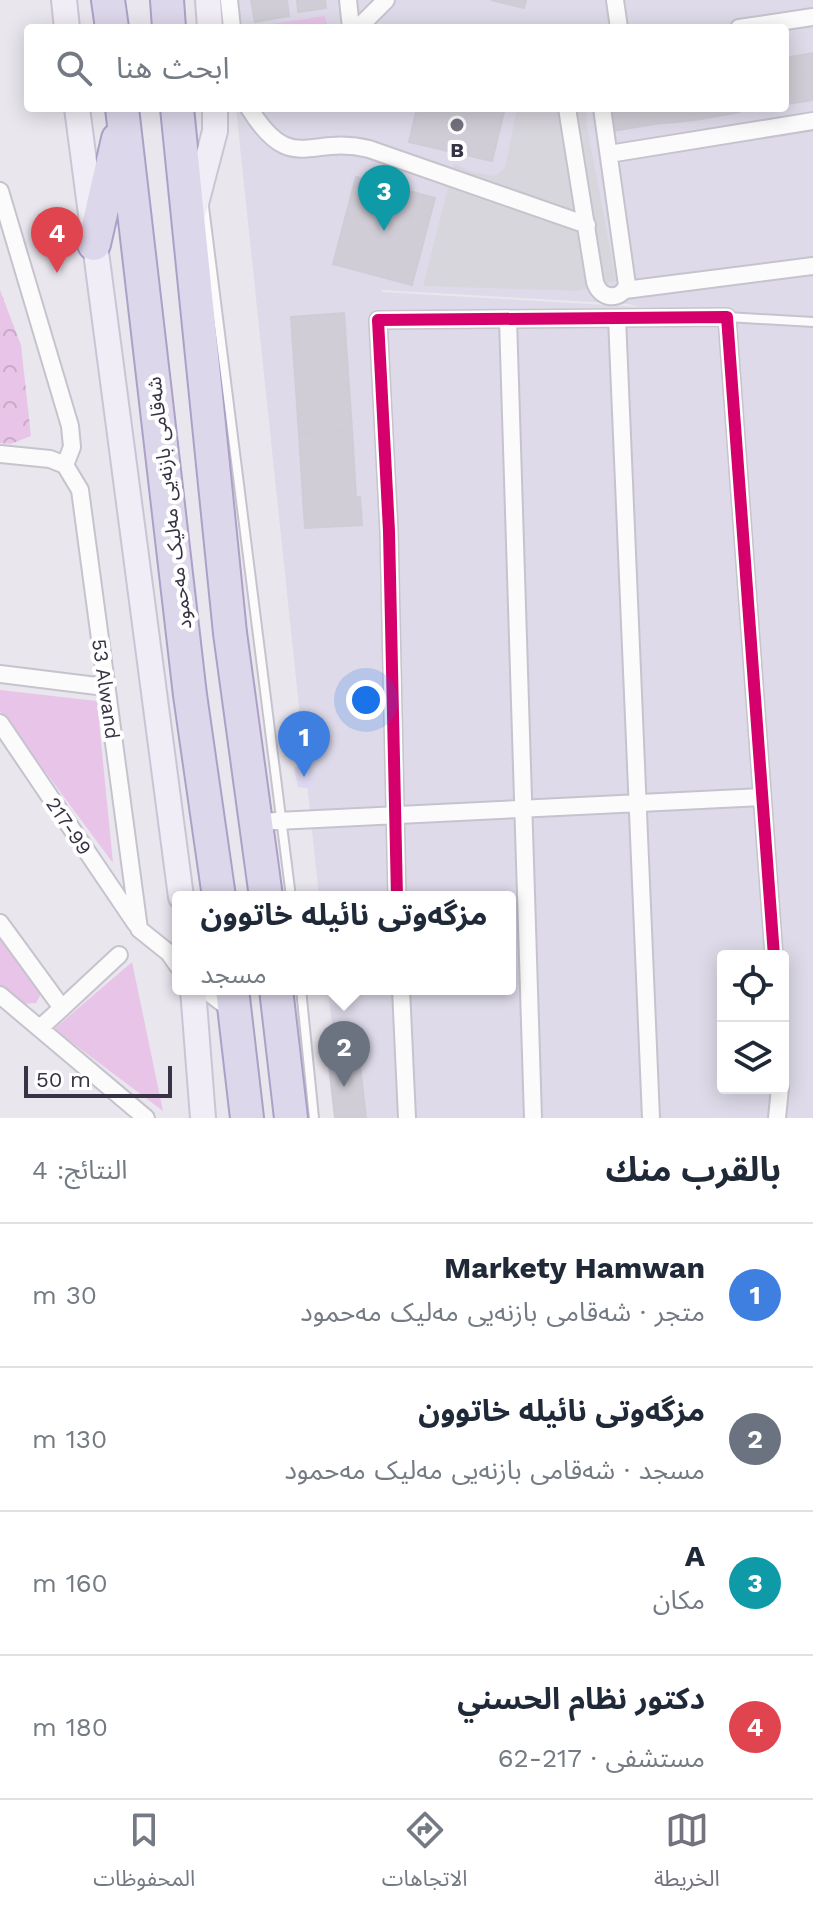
<!DOCTYPE html>
<html lang="ar">
<meta charset="utf-8">
<style>
body{margin:0;font-family:"Work Sans","Noto Sans Arabic",sans-serif;background:#f2f2f3;color:#1f2937;direction:rtl}
.controls{position:absolute;right:24px;bottom:24px;display:grid;overflow:hidden;border-radius:8px;box-shadow:0 4px 20px #0003}
.controls button{width:72px;height:72px;display:grid;place-items:center;padding:0;border:0;border-bottom:2px solid #e0e1e3;background:#fff;color:#1f2937;font:40px sans-serif}
.scale{position:absolute;left:24px;bottom:20px;width:148px;box-sizing:border-box;padding-left:8px;border:4px solid #373344;border-top:0;font-size:22px;line-height:28px;white-space:nowrap;color:#373344;-webkit-text-stroke:6px #fff;paint-order:stroke}
.you{position:absolute;left:366px;top:700px;width:28px;height:28px;margin:-20px;border:6px solid #fff;border-radius:50%;background:#1a73e8;box-shadow:0 0 0 12px #1a73e833}
.badge{display:grid;place-items:center;width:52px;height:52px;border-radius:50%;background:#757280;color:#fff;font-size:26px;font-weight:700}
.pin{position:absolute;translate:-50% -66px;filter:drop-shadow(0 2px 4px #0008)}
.pin::after{content:'';position:absolute;top:42px;width:28px;height:24px;background:inherit;clip-path:polygon(0 0,100% 0,50% 100%)}
.popup{position:absolute;left:172px;top:891px;width:344px;height:104px;box-sizing:border-box;display:grid;place-content:center;border-radius:8px;background:#fff;filter:drop-shadow(0 2px 6px #0005);font-size:26px;white-space:nowrap;color:#747a83}
.popup b{font-size:30px;color:#1f2937}
.popup::after{content:'';position:absolute;left:50%;top:100%;margin-left:-16px;border:16px solid transparent;border-top-color:#fff}
.list{margin:0;padding:0;list-style:none}
h2{display:flex;justify-content:space-between;align-items:center;height:104px;margin:0;padding:0 32px;font-size:34px}
h2 small{font-size:26px;font-weight:400;color:#747a83}
.list li{display:grid;grid-template-columns:52px 1fr auto;gap:24px;align-items:center;box-sizing:border-box;height:144px;padding:0 32px;border-top:2px solid #e0e1e3}
.list b{display:block;font-size:30px;white-space:nowrap}
.list p{margin:0;font-size:26px;white-space:nowrap;color:#747a83}
.list em{font-size:26px;font-style:normal;color:#747a83}
.icon{flex:none;width:44px;height:44px;fill:none;stroke:currentColor;stroke-width:2;stroke-linecap:round;stroke-linejoin:round}
.map{position:relative;flex:none;width:813px;height:1118px;overflow:hidden;direction:ltr}
.search{position:absolute;background:#fff;box-shadow:0 4px 20px #0003;left:24px;right:24px;top:24px;height:88px;display:flex;align-items:center;gap:20px;box-sizing:border-box;padding:0 28px;border-radius:8px;color:#747a83;font-size:30px}
.sheet{height:680px;background:#fff}
nav{display:flex;justify-content:space-around;align-items:center;box-sizing:border-box;height:112px;border-top:2px solid #e0e1e3;background:#fff;font-size:22px;color:#747a83}
nav a{display:grid;justify-items:center;gap:4px}
nav .on{color:#757280}
.map>svg:first-child{display:block}
.residential{fill:#dedae9;fill-rule:evenodd}
.commercial{fill:#ded8f2}
.park{fill:url(#park-crowns)}
.garden{fill:#e8c5e8}
.parking{fill:#d8d6dd}
.building{fill:#d0cdd6;stroke:#cfccd6;stroke-width:2}
.lines{fill:none;stroke-linecap:round;stroke-linejoin:round}
.lane-casing{stroke:#c6c3cd;stroke-width:12}
.street-casing{stroke:#c6c3cd;stroke-width:20}
.secondary-casing{stroke:#cbc4d5;stroke-width:28}
.highway-casing{stroke:#aba1c7;stroke-width:36}
.lane{stroke:#fcfbfc;stroke-width:8}
.street{stroke:#fcfbfc;stroke-width:16}
.secondary{stroke:#f0edf6;stroke-width:24}
.highway{stroke:#ddd7eb;stroke-width:32}
.cycleway-casing{stroke:#fff;stroke-width:17}
.cycleway{stroke:#d6006c;stroke-width:12}
.poi-dot{fill:#757280;stroke:#fff;stroke-width:3}
.labels{text-anchor:middle;dominant-baseline:central;stroke-width:8;stroke-linejoin:round;paint-order:stroke}
.poi-label{font-size:20px;font-weight:bold;fill:#373344;stroke:#fff}
.street-label{font-size:20px;fill:#373344;stroke:#fff}
</style>
<div class="map">
<svg width="813" height="1118" viewBox="0 0 813 1118">
<defs>
<pattern id="park-crowns" width="20" height="18" patternUnits="userSpaceOnUse" patternTransform="scale(2)"><rect width="20" height="18" fill="#e8c5e8"/><path d="M2 6a3 3 0 1 1 6 0M12 15a3 3 0 1 1 6 0" fill="none" stroke="#c8aac8"/></pattern>
</defs>
<rect width="100%" height="100%" fill="#e9e6ee"/>
<path class="residential" d="M224,0H813V1118H342L328,989H510V897H319L236,108H785V28H227ZM382,290L629,304L639,307L382,292ZM723,956H783V1088H723Z"/>
<path class="commercial" d="M294,767L311,768V789L298,787Z"/>
<path class="park" d="M0,290L21,345L31,436L11,444L0,443Z"/>
<path class="garden" d="M325,16L328,28H243Z
M0,690L97,701L113,863L0,711Z
M0,934L33,980L41,994L36,1003L22,1004L0,986Z
M132,962L163,1111L54,1029Z"/>
<path class="parking" d="M517,108H586L587,126L616,281L578,291L423,286L454,164L473,172L494,176L505,168Z"/>
<path class="building" d="M251,0H287L289,16L255,22Z
M297,0H325L326,8L298,12Z
M491,0H526L524,8Z
M813,53V77L785,81V58Z
M813,77V100L786,104L785,81Z
M417,108H505L492,161L409,142Z
M608,108H652L655,124L612,131Z
M652,108H693L695,120L655,124Z
M693,108H739L740,112L695,120Z
M356,177L435,198L412,285L333,264Z
M344,313L352,430L299,434L291,317Z
M352,430L356,497H360L362,525L305,528L299,434Z
M356,1029L366,1118H335L325,1030Z"/>
<g class="lines">
<defs>
<path id="lane" d="M204,207L291,897
M727,317L813,322
M301,989L314,1118"/>
<path id="street" d="M229,0L232,28
M348,0L351,28
M615,0L619,28
M358,28L386,0
M739,28L813,17
M249,108C292,177 309,134 369,149L587,225
M567,108L595,282C600,299 620,302 627,285L602,108
M609,154L813,121
M0,191L70,426L72,447L65,465
M625,290L813,266
M617,318L651,1118
M508,319L533,1118
M0,454L50,459L65,465L80,490L139,929L169,953L178,966
M0,674L105,687
M0,723L136,924
M257,822L762,797
M397,897L389,531L378,320L727,317L774,956
M0,923L62,1008L41,1027
M204,989L234,1012
M401,989L407,1118
M0,995L146,1118
M62,1008L119,955
M777,1118L780,1088"/>
<path id="secondary" d="M64,0L67,28
M208,0L210,28
M77,108L181,897
M193,215L215,131V108
M193,989L203,1118"/>
<path id="highway" d="M108,0L112,28
M167,0L169,28
M122,108L190,695L219,897
M177,108L230,633L266,897
M94,244L118,139
M232,989L247,1118
M276,989L291,1118"/>
</defs>
<use href="#lane" class="lane-casing"/>
<use href="#street" class="street-casing"/>
<use href="#secondary" class="secondary-casing"/>
<use href="#highway" class="highway-casing"/>
<use href="#lane" class="lane"/>
<use href="#street" class="street"/>
<use href="#secondary" class="secondary"/>
<use href="#highway" class="highway"/>
<defs>
<path id="cycleway" d="M397,897L389,531L378,320L727,317L774,956"/>
</defs>
<use href="#cycleway" class="cycleway-casing"/>
<use href="#cycleway" class="cycleway"/>
</g>
<circle class="poi-dot" cx="457" cy="125" r="8"/>
<g class="labels">
<g class="poi-label">
<text x="457" y="150">B</text>
</g>
<g class="street-label">
<text transform="translate(169 503) rotate(-97)">شەقامی بازنەیی مەلیک مەحمود</text>
<text transform="translate(106 689) rotate(82)">53 Alwand</text>
<text transform="translate(69 826) rotate(56)">217-99</text>
</g>
</g>
</svg>
<div class="controls">
<button><svg class="icon" aria-label="locate" viewBox="0 0 24 24"><circle cx="12" cy="12" r="6"/><path d="M12 2v4M12 18v4M2 12h4M18 12h4"/></svg></button>
<button><svg class="icon" aria-label="layers" viewBox="0 0 24 24"><path d="M12 4l9 5-9 5-9-5zM3 14l9 5 9-5"/></svg></button>
</div>
<div class="scale">50 m</div>
<div class="you"></div>
<div class="pin badge" style="left:304px;top:777px;background:#3f7fe0">1</div>
<div class="pin badge" style="left:344px;top:1087px;background:#6b7280">2</div>
<div class="popup"><b>مزگەوتی نائیلە خاتوون</b>مسجد</div>
<div class="pin badge" style="left:384px;top:231px;background:#0f9aa8">3</div>
<div class="pin badge" style="left:57px;top:273px;background:#e0444e">4</div>
<div class="search"><svg class="icon" aria-label="search" viewBox="0 0 24 24"><circle cx="10" cy="10" r="6"/><path d="M15 15l6 6"/></svg>ابحث هنا</div>
</div>
<section class="sheet">
<h2>بالقرب منك<small>النتائج: 4</small></h2>
<ul class="list">
<li><span class="badge" style="background:#3f7fe0">1</span><div><b>Markety Hamwan</b><p>متجر · شەقامی بازنەیی مەلیک مەحمود</p></div><em>30 m</em></li>
<li><span class="badge" style="background:#6b7280">2</span><div><b>مزگەوتی نائیلە خاتوون</b><p>مسجد · شەقامی بازنەیی مەلیک مەحمود</p></div><em>130 m</em></li>
<li><span class="badge" style="background:#0f9aa8">3</span><div><b>A</b><p>مكان</p></div><em>160 m</em></li>
<li><span class="badge" style="background:#e0444e">4</span><div><b>دكتور نظام الحسني</b><p>مستشفى · 217-62</p></div><em>180 m</em></li>
</ul>
</section>
<nav>
<a class="on"><svg class="icon" aria-label="map" viewBox="0 0 24 24"><path d="M3 6l6-2 6 2 6-2v14l-6 2-6-2-6 2zM9 4v14M15 6v14"/></svg>الخريطة</a>
<a><svg class="icon" aria-label="directions" viewBox="0 0 24 24"><path d="M12 3l9 9-9 9-9-9zM9 14v-3h6M13 9l2 2-2 2"/></svg>الاتجاهات</a>
<a><svg class="icon" aria-label="saved" viewBox="0 0 24 24"><path d="M7 4h10v16l-5-4-5 4z"/></svg>المحفوظات</a>
</nav>
